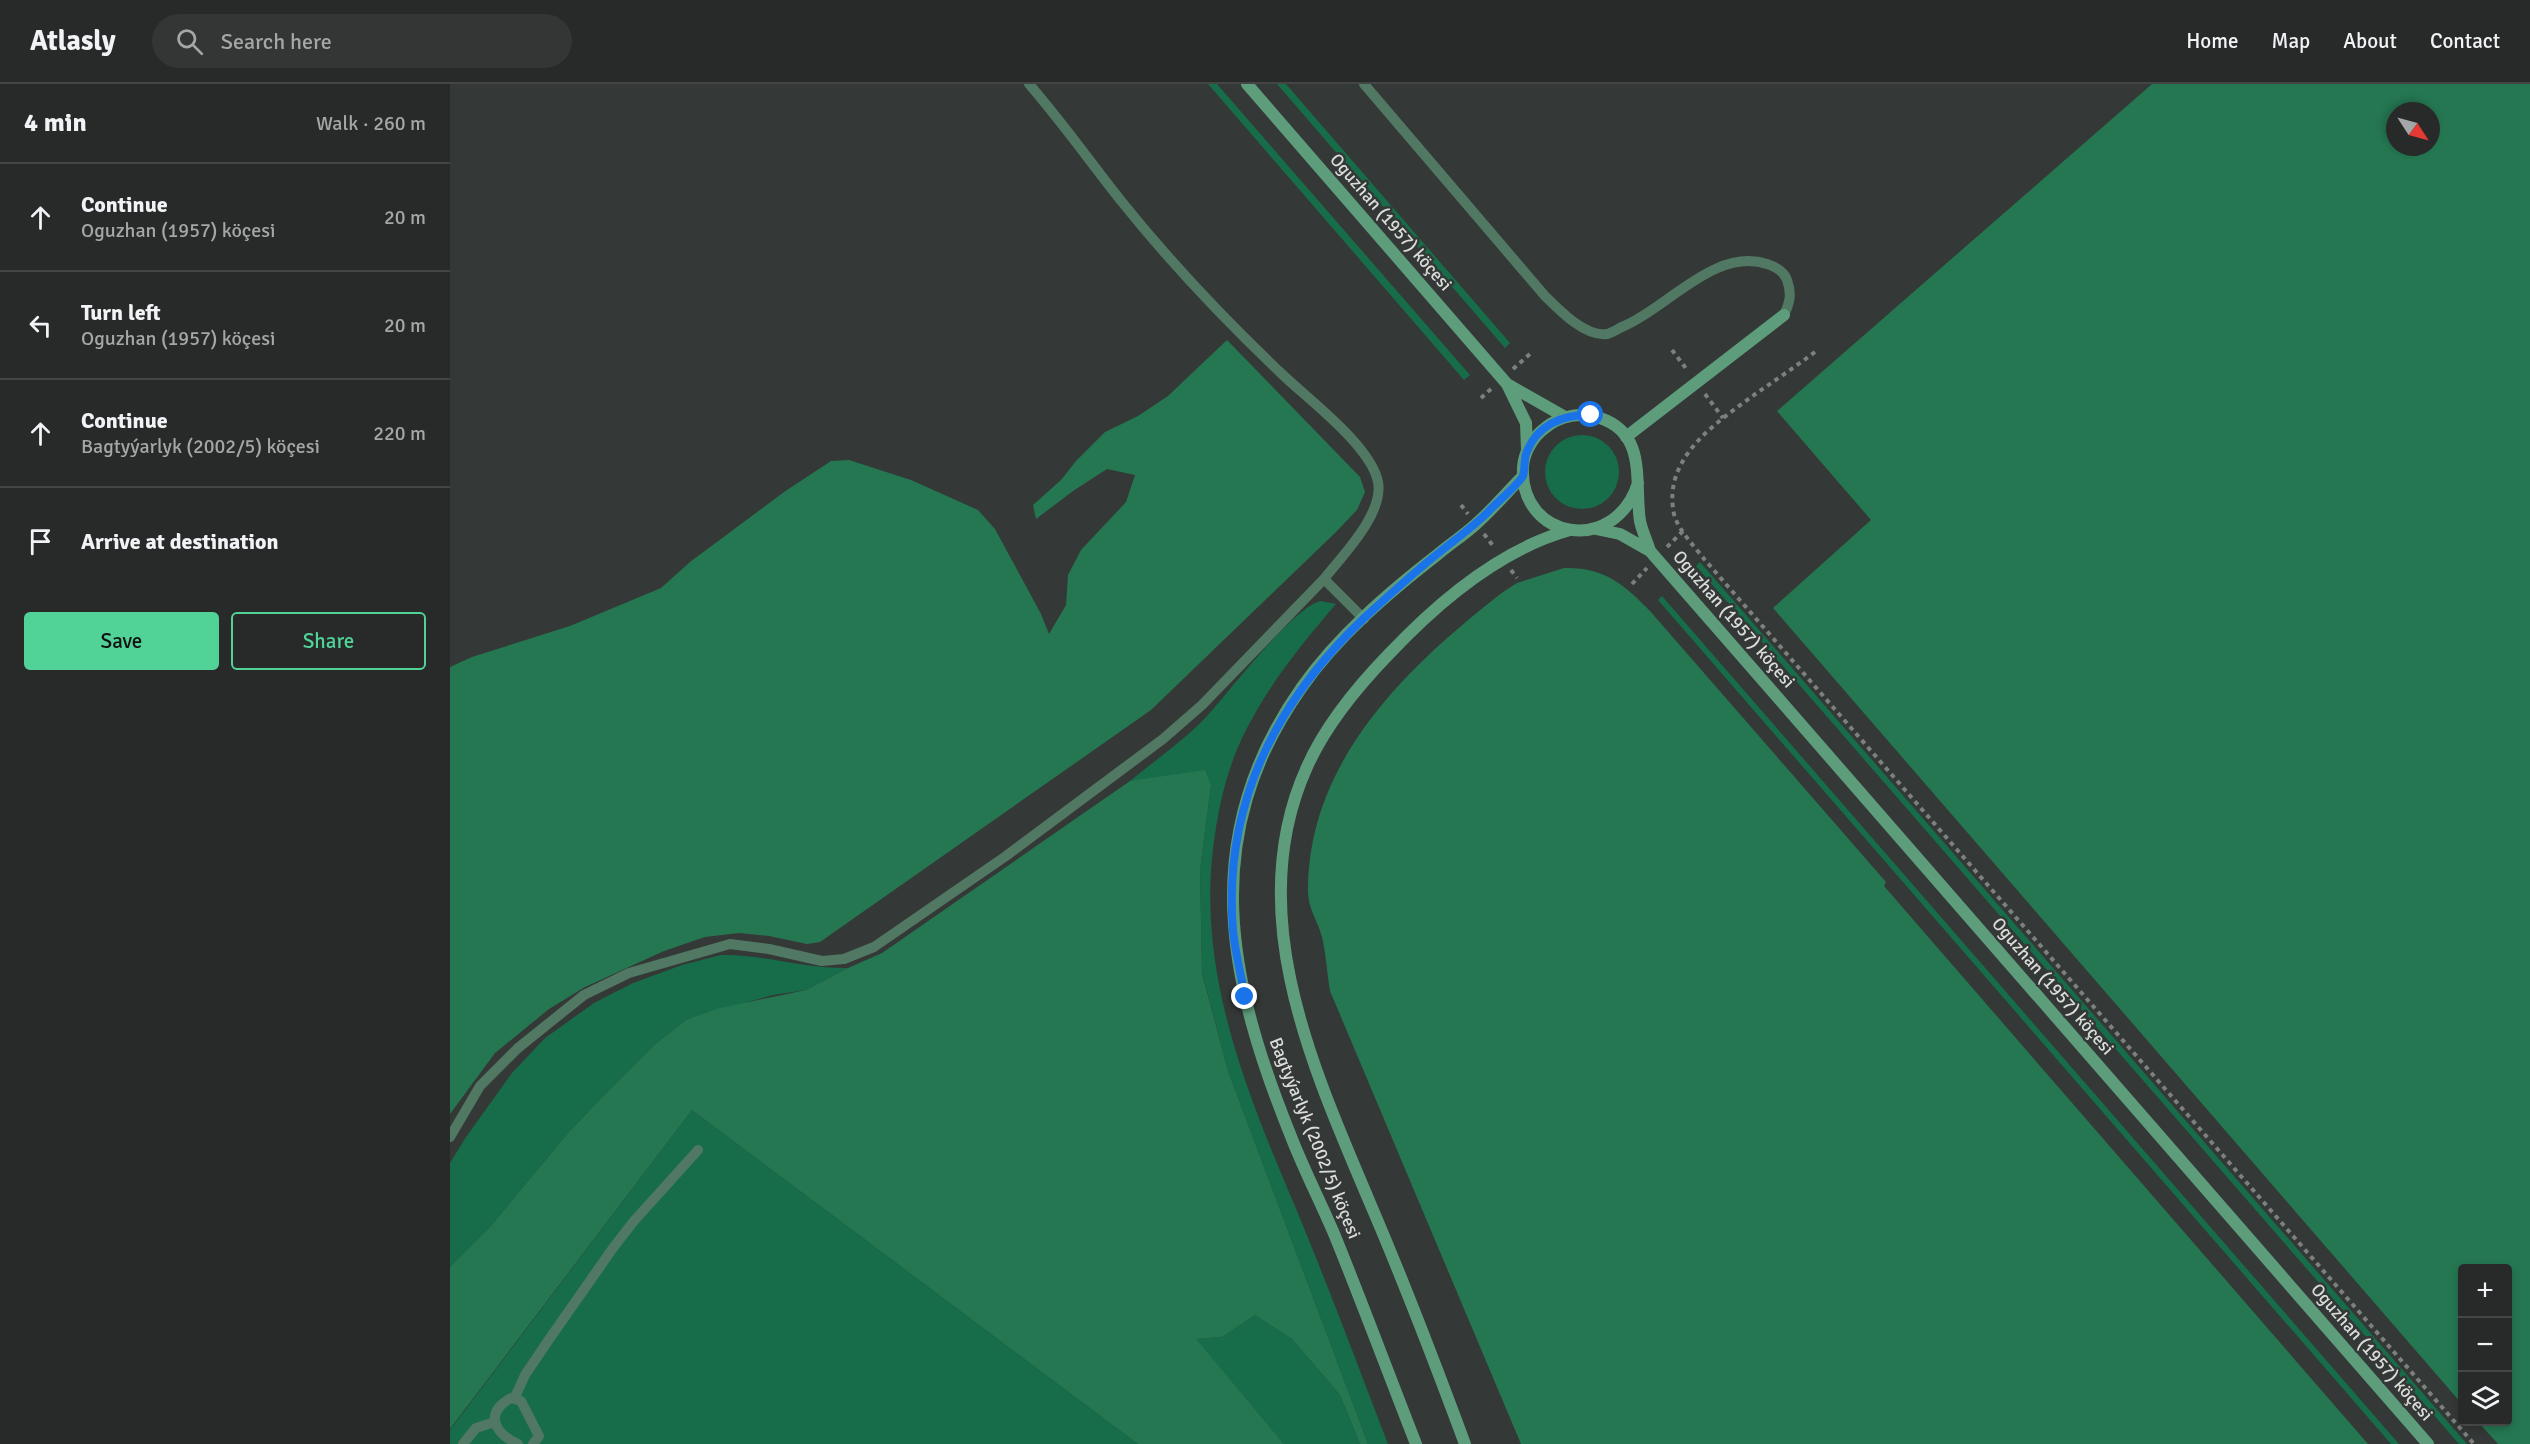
<!DOCTYPE html>
<meta charset="utf-8">
<style>
body{margin:0;font-family:Signika,sans-serif;background:#333634;color:#f1f3f6}
.controls{position:absolute;right:18px;bottom:18px;display:grid;overflow:hidden;border-radius:6px;box-shadow:0 3px 9px #0003}
.controls button{width:54px;height:54px;display:grid;place-items:center;padding:0;border:0;border-bottom:2px solid #434645;background:#272a28;color:#f1f3f6;font:30px sans-serif}
.compass{position:absolute;left:1936px;top:18px;width:54px;height:54px;border-radius:50%;background:#272a28;box-shadow:0 3px 9px #0003;rotate:126deg}
.stop{position:absolute;width:18px;height:18px;margin:-14px;border:4px solid #1a73e8;border-radius:50%;background:#fff}
.stop.end{background:#1a73e8;border-color:#fff;box-shadow:0 2px 6px #0008}
.list{margin:0;padding:0;list-style:none}
h2{display:flex;justify-content:space-between;align-items:center;height:78px;margin:0;padding:0 24px;font-size:26px}
h2 small{font-size:20px;font-weight:400;color:#a4a7a8}
.list li{display:grid;grid-template-columns:39px 1fr auto;gap:18px;align-items:center;box-sizing:border-box;height:108px;padding:0 24px;border-top:2px solid #434645}
.list b{display:block;font-size:22px;white-space:nowrap}
.list p{margin:0;font-size:20px;white-space:nowrap;color:#a4a7a8}
.list em{font-size:20px;font-style:normal;color:#a4a7a8}
.actions{display:flex;gap:12px;padding:18px 24px}
.actions a{flex:1;padding:14px 0;border:2px solid #51d398;border-radius:6px;text-align:center;font-size:21px;color:#51d398}
.actions .main{background:#51d398;color:#111}
.icon{flex:none;width:33px;height:33px;fill:none;stroke:currentColor;stroke-width:2;stroke-linecap:round;stroke-linejoin:round}
.map{position:relative;flex:none;width:2080px;height:1360px;overflow:hidden}
header{display:flex;align-items:center;gap:36px;box-sizing:border-box;height:84px;padding:0 30px;background:#272a28;border-bottom:2px solid #434645}
header strong{font-size:28px}
nav{display:flex;gap:33px;margin-inline-start:auto;font-size:21px}
.search{width:420px;height:54px;background:#333634;display:flex;align-items:center;gap:15px;box-sizing:border-box;padding:0 21px;border-radius:33px;color:#a4a7a8;font-size:22px}
main{display:flex}
aside{flex:1;background:#272a28}
.map>svg:first-child{display:block}
.green{fill:#176d49}
.forest{fill:#257752;fill-rule:evenodd}
.lines{fill:none;stroke-linecap:round;stroke-linejoin:round}
.path{stroke:#7d807e;stroke-width:4;stroke-dasharray:4.5 4.5;stroke-linecap:butt}
.lane{stroke:#517863;stroke-width:10}
.secondary{stroke:#5d9d7b;stroke-width:12}
.route{stroke:#1a73e8;stroke-width:8}
.labels{text-anchor:middle;dominant-baseline:central;stroke-width:5;stroke-linejoin:round;paint-order:stroke}
.street-label{font-size:18px;fill:#dadcda;stroke:#343836}
</style>
<header>
<strong>Atlasly</strong>
<div class="search"><svg class="icon" aria-label="search" viewBox="0 0 24 24"><circle cx="10" cy="10" r="6"/><path d="M15 15l6 6"/></svg>Search here</div>
<nav><a>Home</a><a>Map</a><a>About</a><a>Contact</a></nav>
</header>
<main>
<aside>
<h2>4 min<small>Walk · 260 m</small></h2>
<ul class="list">
<li><svg class="icon" aria-label="ahead" viewBox="0 0 24 24"><path d="M12 20V5M6 11l6-6 6 6"/></svg><div><b>Continue</b><p>Oguzhan (1957) köçesi</p></div><em>20 m</em></li>
<li><svg class="icon" aria-label="left" viewBox="0 0 24 24"><path d="M17 20v-9H6M10 6l-5 5 5 5"/></svg><div><b>Turn left</b><p>Oguzhan (1957) köçesi</p></div><em>20 m</em></li>
<li><svg class="icon" aria-label="ahead" viewBox="0 0 24 24"><path d="M12 20V5M6 11l6-6 6 6"/></svg><div><b>Continue</b><p>Bagtyýarlyk (2002/5) köçesi</p></div><em>220 m</em></li>
<li><svg class="icon" aria-label="arrive" viewBox="0 0 24 24"><path d="M6 21V4h12l-3 4 3 4H6"/></svg><div><b>Arrive at destination</b></div></li>
</ul>
<div class="actions"><a class="main">Save</a><a>Share</a></div>
</aside>
<div class="map">
<svg width="2080" height="1360" viewBox="0 0 2080 1360">
<rect width="100%" height="100%" fill="#343836"/>
<path class="green" d="M758,0H767L1020,291L1014,296Z
M827,0H836L1060,259L1055,264Z
M1095 388a37 37 0 1 1 74 0a37 37 0 1 1-74 0Z
M1250,478L2017,1360H2009L1246,482Z
M1212,512L1949,1360H1941L1208,516Z
M871,517L886,520C850,562 816,604 792,654C778,684 770,717 765,750C744,883 796,1007 847,1127C879,1204 908,1282 938,1360H918L778,987L752,888L750,786L761,701L680,697C705,676 735,656 758,631C779,608 844,522 871,517Z
M271,871C314,870 355,885 398,884L356,906L323,911L236,936L204,961L159,1006L119,1048L40,1143L0,1183V1079L16,1053L62,989L95,954L144,919L183,899L232,881Z
M242,1026L688,1360H0V1346Z
M805,1231L842,1255L890,1311L910,1360H834L745,1255L772,1253Z"/>
<path class="forest" d="M1702,0H2080V1360H2048L2028,1338H2058V1184H2012V1320L1323,524L1421,436L1327,327ZM1945,27H1981V63H1945Z
M777,256L910,393L915,408L907,426L886,448L701,626L370,858L357,860L319,852L289,849L255,853L214,867L135,903L99,925L45,969L0,1030V583L22,573L120,542L211,504L240,478L334,408L381,377L399,376L461,396L528,426L545,445L591,530L599,550L616,521L618,491L631,466L676,418L685,391L657,385L623,407L586,435L583,421L611,396L626,377L655,348L688,332L718,312Z
M1114,484C1154,483 1174,500 1200,527L1436,798L1434,802L1918,1360H1071L880,907C877,889 876,870 872,853C867,834 858,826 858,805C859,675 958,582 1053,508L1067,499Z
M755,686L761,701L750,786L752,889L778,987L918,1360H910L890,1311L842,1255L805,1231L772,1253L746,1255L834,1360H688L242,1026L0,1345V1183L40,1143L119,1048L159,1006L204,961L236,936L270,924L356,906L398,884L432,869L680,697Z"/>
<g class="lines">
<path class="path" d="M1222,266L1238,287
M1365,268C1345,283 1324,297 1304,311C1266,339 1212,374 1224,430C1228,446 1245,463 1255,476L2024,1360
M1063,285L1080,270
M1255,310L1273,334
M1031,314L1042,304
M1011,421L1018,430
M1034,450L1044,463
M1217,463L1233,447
M1061,486L1067,494
M1182,500L1197,484"/>
<path class="lane" d="M579,0C612,38 641,79 672,118C721,179 776,237 833,291C859,316 921,362 928,398C934,430 892,472 874,495L914,535
M914,0L1095,212C1109,226 1135,253 1157,250C1162,249 1169,244 1174,242C1217,224 1265,163 1317,180C1326,183 1334,187 1337,196C1342,210 1340,218 1334,231
M0,1053L30,1002L68,964L134,911L179,889L280,860L319,865L372,877L394,875L424,863L556,772L713,655L752,621L874,495
M65,1313L75,1291L100,1254L163,1164L184,1137L248,1066
M13,1360L26,1344L45,1338
M68,1360C44,1349 34,1329 61,1314L71,1317L89,1352L83,1360"/>
<path class="secondary" d="M797,0L1057,300
M1176,353L1334,231
M1077,366L1076,339L1057,300L1115,333
M1188,399C1165,472 1069,456 1073,383C1074,368 1083,353 1095,344C1111,331 1131,328 1150,334C1198,350 1184,399 1190,437C1192,447 1197,457 1200,467
M1146,445L1170,450L1200,467L1978,1360
M966,1360C939,1291 913,1221 885,1152C871,1119 855,1088 842,1055C778,897 746,753 852,603C887,553 938,509 987,471C1000,460 1014,451 1026,440C1043,425 1057,408 1073,392
M1015,1360C985,1279 954,1198 920,1119C863,984 791,828 857,683C876,640 907,603 939,570C987,519 1051,465 1120,446"/>
</g>
<g class="lines">
<path class="route" d="M795,913C791,891 785,868 783,846C773,721 826,618 914,534C937,513 961,491 986,471C1003,457 1022,444 1038,428C1045,420 1069,400 1073,392C1075,386 1074,376 1076,370C1086,341 1113,330 1141,331"/>
</g>
<g class="labels">
<g class="street-label">
<text transform="translate(941 138) rotate(49)">Oguzhan (1957) köçesi</text>
<text transform="translate(1284 535) rotate(49)">Oguzhan (1957) köçesi</text>
<text transform="translate(1603 902) rotate(49)">Oguzhan (1957) köçesi</text>
<text transform="translate(865 1054) rotate(68)">Bagtyýarlyk (2002/5) köçesi</text>
<text transform="translate(1922 1268) rotate(49)">Oguzhan (1957) köçesi</text>
</g>
</g>
</svg>
<div class="controls">
<button>+</button>
<button>−</button>
<button><svg class="icon" aria-label="layers" viewBox="0 0 24 24"><path d="M12 4l9 5-9 5-9-5zM3 14l9 5 9-5"/></svg></button>
</div>
<svg class="compass" viewBox="-18 -18 36 36"><path d="M0-13l5 13h-10z" fill="#e53935"/><path d="M0 13l5-13h-10z" fill="#a4a7a8"/></svg>
<div class="stop" style="left:1141px;top:331px"></div>
<div class="stop end" style="left:795px;top:913px"></div>
</div>
</main>
